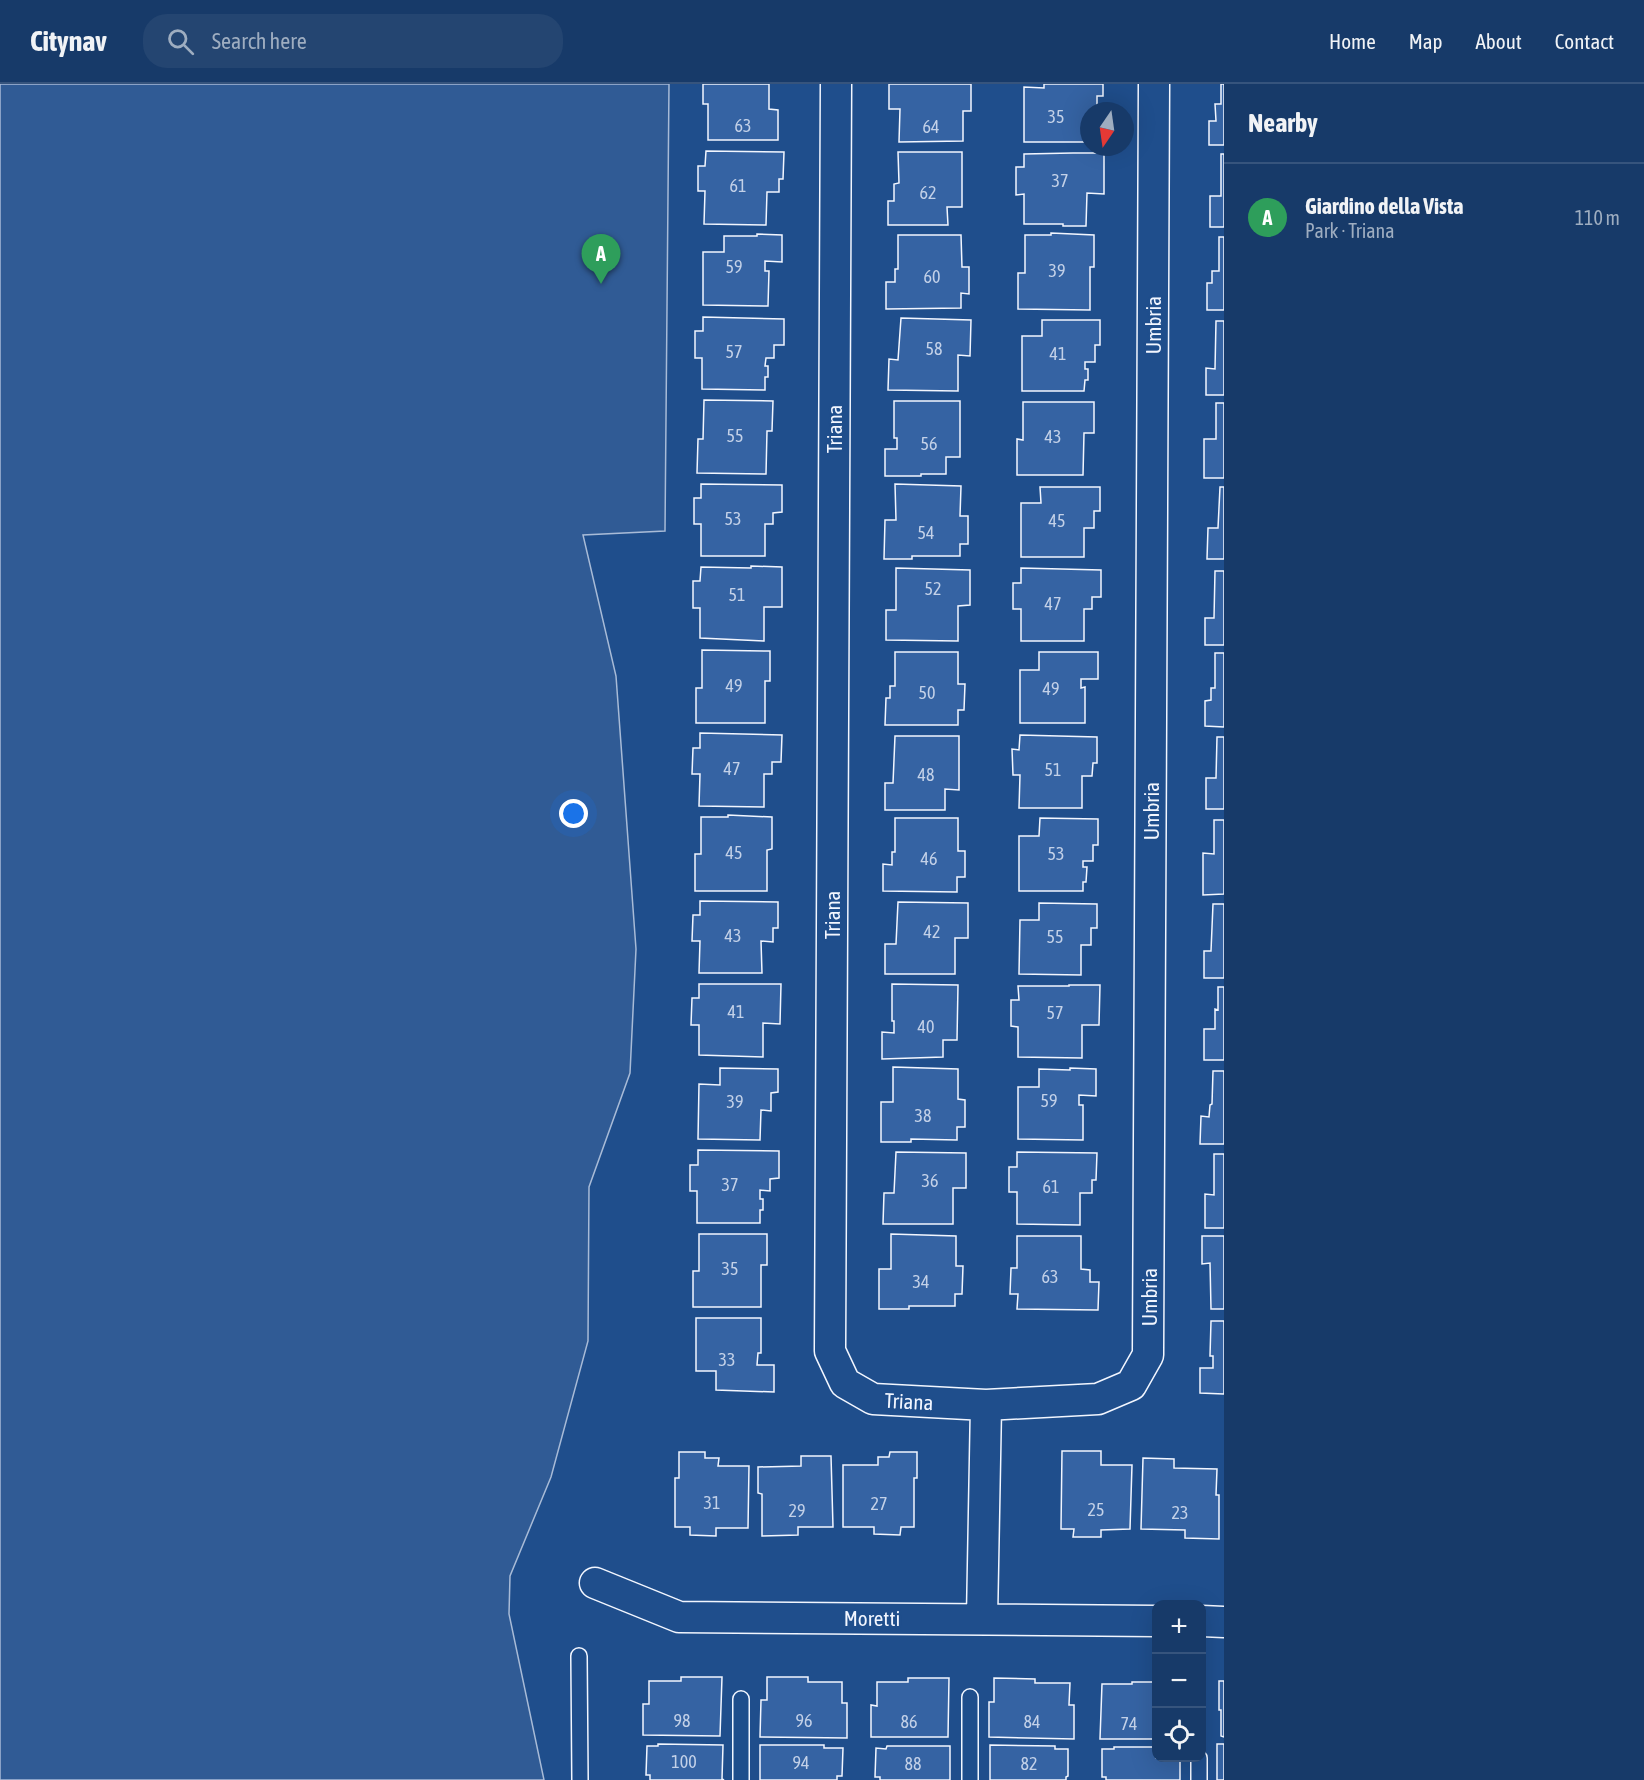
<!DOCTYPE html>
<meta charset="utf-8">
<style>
body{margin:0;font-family:"Asap Condensed",sans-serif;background:#244571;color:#f1f3f6}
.controls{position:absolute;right:18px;bottom:18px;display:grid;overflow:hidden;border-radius:12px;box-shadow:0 6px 24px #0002}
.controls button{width:54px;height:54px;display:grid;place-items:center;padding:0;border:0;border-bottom:2px solid #36547d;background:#173a69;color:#f1f3f6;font:30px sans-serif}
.compass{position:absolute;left:1080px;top:18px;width:54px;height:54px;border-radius:50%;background:#173a69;box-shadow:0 6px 24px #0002;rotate:193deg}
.you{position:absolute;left:574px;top:730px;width:21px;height:21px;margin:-15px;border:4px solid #fff;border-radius:50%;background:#1a73e8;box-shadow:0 0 0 9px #1a73e833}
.badge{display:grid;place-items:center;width:39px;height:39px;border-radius:50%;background:#bca0f2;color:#fff;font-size:20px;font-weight:700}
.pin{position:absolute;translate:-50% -50px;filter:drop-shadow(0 2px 3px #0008)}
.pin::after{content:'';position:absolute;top:32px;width:21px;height:18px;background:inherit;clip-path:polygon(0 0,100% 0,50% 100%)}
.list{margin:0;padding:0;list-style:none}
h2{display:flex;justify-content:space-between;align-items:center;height:78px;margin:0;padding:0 24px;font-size:26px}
h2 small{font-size:20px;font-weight:400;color:#9eadc0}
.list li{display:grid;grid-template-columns:39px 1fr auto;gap:18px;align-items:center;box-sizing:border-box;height:108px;padding:0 24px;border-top:2px solid #36547d}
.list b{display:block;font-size:22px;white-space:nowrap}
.list p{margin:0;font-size:20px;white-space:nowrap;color:#9eadc0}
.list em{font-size:20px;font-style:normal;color:#9eadc0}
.icon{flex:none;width:33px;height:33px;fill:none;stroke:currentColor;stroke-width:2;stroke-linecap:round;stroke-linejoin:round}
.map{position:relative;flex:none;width:1224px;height:1696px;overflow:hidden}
header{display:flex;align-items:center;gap:36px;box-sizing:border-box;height:84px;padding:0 30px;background:#173a69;border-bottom:2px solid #36547d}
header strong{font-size:28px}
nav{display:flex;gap:33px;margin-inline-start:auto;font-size:21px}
.search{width:420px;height:54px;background:#244571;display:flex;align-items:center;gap:15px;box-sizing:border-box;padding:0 21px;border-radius:24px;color:#9eadc0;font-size:22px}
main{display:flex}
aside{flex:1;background:#173a69}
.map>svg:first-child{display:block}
.green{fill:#305b95;stroke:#a8bbd7;stroke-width:1.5}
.building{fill:#3563a3;stroke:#f2f6ff;stroke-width:1.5}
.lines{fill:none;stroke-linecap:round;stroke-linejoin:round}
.service-casing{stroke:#f2f6ff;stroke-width:18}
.minor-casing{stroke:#f2f6ff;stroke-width:33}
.service{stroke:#1f4e8c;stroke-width:15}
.minor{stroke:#1f4e8c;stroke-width:30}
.labels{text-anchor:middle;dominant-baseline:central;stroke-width:4.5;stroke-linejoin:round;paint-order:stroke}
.number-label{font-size:18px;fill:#c3d1e8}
.street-label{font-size:21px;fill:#f2f6ff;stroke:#1f4e8c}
</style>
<header>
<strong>Citynav</strong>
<div class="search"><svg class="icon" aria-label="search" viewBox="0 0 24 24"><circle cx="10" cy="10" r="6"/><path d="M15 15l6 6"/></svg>Search here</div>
<nav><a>Home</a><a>Map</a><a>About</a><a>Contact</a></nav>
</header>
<main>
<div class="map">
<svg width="1224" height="1696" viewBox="0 0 1224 1696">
<rect width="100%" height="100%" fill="#1f4e8c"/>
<path class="green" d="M0,0H669L665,447L583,451L616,592L636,865L630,989L589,1103L588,1257L551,1393L510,1492L509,1530L544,1696H0Z"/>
<path class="building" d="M703,0H769V25L778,26V56H708V20H703Z
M889,0H971V27H963V57L899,58L900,25H889Z
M1044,0H1103V12H1097V27H1089L1088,28V58H1024V3L1044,4Z
M1221,0H1224V61H1209V37H1216L1215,20H1221Z
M706,67L784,68L783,95H779V108H767L766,141L704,140L705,107H698V82H705Z
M898,68H962V123H947L948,141H888V117H894V100L899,99Z
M1073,69H1104V110L1087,109L1086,142H1063V140H1024V110L1016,111V83H1024V70Z
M1221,70H1224V143H1210V112H1221Z
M1051,149L1094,151V183H1090V226L1018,225V189H1025V151H1051Z
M757,150L782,151V178L765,177V187H769L768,222L703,221V168H724V152H757Z
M898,151H961L962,183H969V210L961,209V224L886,225V198H895V185H898Z
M1219,153H1224V226H1207V199H1212V187H1219Z
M703,233L784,235V261H774V274H766L765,282H768V293H765V306L702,305V274H695V247H703Z
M901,234L971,236L970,272L958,271V307L888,306L889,275L898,276Z
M1042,236H1100V261H1095V278H1085V285H1088V296H1085L1084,307H1022V252H1042Z
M1216,237H1224V311H1206V284L1215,285Z
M704,316L773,317L772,347H767L766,390L697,389L698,355H703Z
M894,317H960V373H946V390H921V392H885V365H897V354H894Z
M1023,318H1094V349H1084L1083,391H1017V355L1023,356Z
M1216,319H1224V394H1204V355H1216Z
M701,400L782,401V428L773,429V440H765V472H701V440H694V414H701Z
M895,400L961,402L960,432H968V460H960V472H912V475H884L885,436H896Z
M1040,403H1100V427H1094V444H1084V473H1021V419H1041Z
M1220,403H1224V475H1207L1208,444H1218Z
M751,482L782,483V523H764V557L700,554V524H693V497H700L701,483L751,484Z
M896,484L970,486V521L958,522V557L886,556V526H896Z
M1021,484L1101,486V513H1092V525H1084V557H1021V525H1013V499H1021Z
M1215,487H1224V561H1205V534H1214Z
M702,566L770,567V597H765V639H696V604H702Z
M895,568H958V600H965L964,626H958V641H885L886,614H890V602H895Z
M1039,568H1098V595H1081V604L1085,603V639H1020V586H1039Z
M1215,569H1224V643L1205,642V617L1211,616V604H1215Z
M700,649L782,651L781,678H772V690H764V723L699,722L700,690H692L693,664H700Z
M1020,651L1097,653V679H1093L1092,692H1082V724H1019L1020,691H1013L1012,665L1019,666Z
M895,652H959V706L945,705V726H885V699H893Z
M1217,653H1224V725H1206V694H1216Z
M728,731L772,733V765L767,766V807H695V770H701V733H728Z
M895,734H958V767H965V793H957V808L883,807V780L892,781V768H895Z
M1040,734L1098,735V761H1093V777H1083V783H1087L1086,798H1083V807H1019V752H1039Z
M1214,736H1224V810L1203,811V769L1214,770Z
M700,817L778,818V844H773V858L761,857L762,889H699L700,857H692L693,831H700Z
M898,818L968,819V854H955V890H885V860H896Z
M1039,819L1097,820V844H1091V861H1081V891L1019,890L1020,836H1039Z
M1213,820H1224V894H1204V867H1211Z
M699,900H781L780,940L763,939V973L699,971V941H691L692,914H699Z
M892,900L958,901L957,956H943V973L882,975V948L894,949V937H892Z
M1069,901H1100L1099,941H1082V974L1018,973V943L1011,942V916H1019L1018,902H1069Z
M1218,903H1224V976H1204V945H1215V925L1218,926Z
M893,983L958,985V1015L965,1016V1043H957V1056L911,1055V1058H881V1018H893Z
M720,984L778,985V1008L771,1009V1027L761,1026L760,1056L698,1055L699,1000L720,1001Z
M1070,984L1096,985V1012L1079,1011V1021H1083V1056L1018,1055V1003H1039V985L1070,986Z
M1213,987H1224V1060H1200L1201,1032L1209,1033L1210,1021L1212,1020Z
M698,1066L779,1067V1094L770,1095V1107L760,1106V1115H763V1126H760V1139H697V1107H690V1081H698Z
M896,1068L966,1069V1104H953V1140H883L884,1109H894Z
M1017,1068L1097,1069L1096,1096H1092V1109H1080V1141L1017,1140V1108H1009V1083H1017Z
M1214,1070H1224V1144H1205V1110L1214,1111Z
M699,1150H767V1181H761V1223H693V1187H699Z
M891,1150L956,1152V1182H963L962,1210H955V1222H909V1225H879V1185H891Z
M1017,1152H1081V1185L1090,1186V1198H1099L1098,1226L1017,1225L1018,1210H1010L1011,1184H1017Z
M1202,1152H1224V1225H1211L1210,1179L1202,1180Z
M696,1234H761V1269H758L757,1281H774V1308L716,1306V1287H696Z
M1211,1237H1224V1310L1200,1309V1284H1213V1272H1210Z
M1062,1367H1101V1381H1132L1130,1445L1101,1446V1453H1073L1074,1445H1061Z
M679,1368H705V1374H719L718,1382H749L748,1444H716V1452L690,1451V1443H675V1394H679Z
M890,1368H917V1394H914V1443H901L900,1451L874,1450V1443H843V1381H878V1373H889Z
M801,1372H831L833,1443H798V1451L762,1452V1410L758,1409V1383L801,1382Z
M1143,1374L1174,1375V1384L1217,1385L1216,1411H1219V1455L1185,1454V1446L1141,1445Z
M681,1593H722L720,1652L643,1651V1620H649V1597H681Z
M767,1593H808V1598H842V1619H847V1654L760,1653L761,1616H767Z
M908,1594H949L948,1653H871V1621L877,1622V1598H908Z
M994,1594L1035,1595V1599H1070L1069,1621H1074V1655L989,1653V1618H994Z
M1219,1597H1224V1653L1221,1652V1626H1219Z
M1132,1598H1156V1655H1100L1102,1600H1132Z
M658,1660L723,1661L722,1695L724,1696H650V1691H646L647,1662H658Z
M1217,1660H1224V1696H1217Z
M760,1661H824V1664H843L842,1692H837V1696H760Z
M990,1661L1055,1662V1665H1068V1692L1066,1693V1696H990Z
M887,1662H950V1696H880V1693H875L876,1664L886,1665Z
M1114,1663H1156V1674H1180V1696H1106V1693H1102V1665H1114Z"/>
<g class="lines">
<defs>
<path id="service" d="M579,1572L580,1696
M741,1696V1615
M970,1696V1613
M1199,1696V1674"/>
<path id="minor" d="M836,0L830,1267L845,1299L873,1315L986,1321L982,1535
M986,1321L1098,1315L1131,1301L1148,1271L1154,0
M595,1499L679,1533L1156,1537
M1202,1537L1224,1538"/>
</defs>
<use href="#service" class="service-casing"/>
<use href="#minor" class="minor-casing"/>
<use href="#service" class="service"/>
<use href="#minor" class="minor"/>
</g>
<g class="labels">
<g class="number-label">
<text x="1056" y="32">35</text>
<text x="743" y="41">63</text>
<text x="931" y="42">64</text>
<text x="1060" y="96">37</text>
<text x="738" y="101">61</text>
<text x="928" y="108">62</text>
<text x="734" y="182">59</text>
<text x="1057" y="186">39</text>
<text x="932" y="192">60</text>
<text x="934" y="264">58</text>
<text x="734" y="267">57</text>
<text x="1058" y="269">41</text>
<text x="735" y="351">55</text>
<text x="1053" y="352">43</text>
<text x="929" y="359">56</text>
<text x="733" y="434">53</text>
<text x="1057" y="436">45</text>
<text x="926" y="448">54</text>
<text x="933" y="504">52</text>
<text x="737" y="510">51</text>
<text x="1053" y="519">47</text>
<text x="734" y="601">49</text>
<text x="1051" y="604">49</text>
<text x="927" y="608">50</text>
<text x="732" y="684">47</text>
<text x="1053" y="685">51</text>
<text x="926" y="690">48</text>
<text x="734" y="768">45</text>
<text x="1056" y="769">53</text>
<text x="929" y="774">46</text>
<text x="932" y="847">42</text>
<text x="733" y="851">43</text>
<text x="1055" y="852">55</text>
<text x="736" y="927">41</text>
<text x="1055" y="928">57</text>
<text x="926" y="942">40</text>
<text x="1049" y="1016">59</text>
<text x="735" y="1017">39</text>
<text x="923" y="1031">38</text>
<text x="930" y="1096">36</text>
<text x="730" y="1100">37</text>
<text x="1051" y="1102">61</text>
<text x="730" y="1184">35</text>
<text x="1050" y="1192">63</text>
<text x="921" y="1197">34</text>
<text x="727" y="1275">33</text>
<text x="712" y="1418">31</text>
<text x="879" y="1419">27</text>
<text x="1096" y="1425">25</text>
<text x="797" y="1426">29</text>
<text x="1180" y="1428">23</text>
<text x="682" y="1636">98</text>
<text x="804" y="1636">96</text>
<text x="909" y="1637">86</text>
<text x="1032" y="1637">84</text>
<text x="1129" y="1639">74</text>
<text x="684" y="1677">100</text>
<text x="801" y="1678">94</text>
<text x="913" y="1679">88</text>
<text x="1029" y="1679">82</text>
</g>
<g class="street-label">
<text transform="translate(1153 241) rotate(-90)">Umbria</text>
<text transform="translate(834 345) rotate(-90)">Triana</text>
<text transform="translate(1151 727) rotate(-90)">Umbria</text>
<text transform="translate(832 831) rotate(-90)">Triana</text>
<text transform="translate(1149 1213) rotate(-90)">Umbria</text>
<text transform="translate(909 1317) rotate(3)">Triana</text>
<text x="872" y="1534">Moretti</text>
</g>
</g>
</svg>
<div class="controls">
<button>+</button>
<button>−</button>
<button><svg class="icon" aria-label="locate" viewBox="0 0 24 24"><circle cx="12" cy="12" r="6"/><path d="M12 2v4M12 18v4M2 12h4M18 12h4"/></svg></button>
</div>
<svg class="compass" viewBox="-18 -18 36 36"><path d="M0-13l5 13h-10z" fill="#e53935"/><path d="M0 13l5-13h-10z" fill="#9eadc0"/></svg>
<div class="you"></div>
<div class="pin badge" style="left:601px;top:200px;background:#2e9e5b">A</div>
</div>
<aside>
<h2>Nearby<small></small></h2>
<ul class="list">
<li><span class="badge" style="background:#2e9e5b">A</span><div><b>Giardino della Vista</b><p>Park · Triana</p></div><em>110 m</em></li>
</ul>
</aside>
</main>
